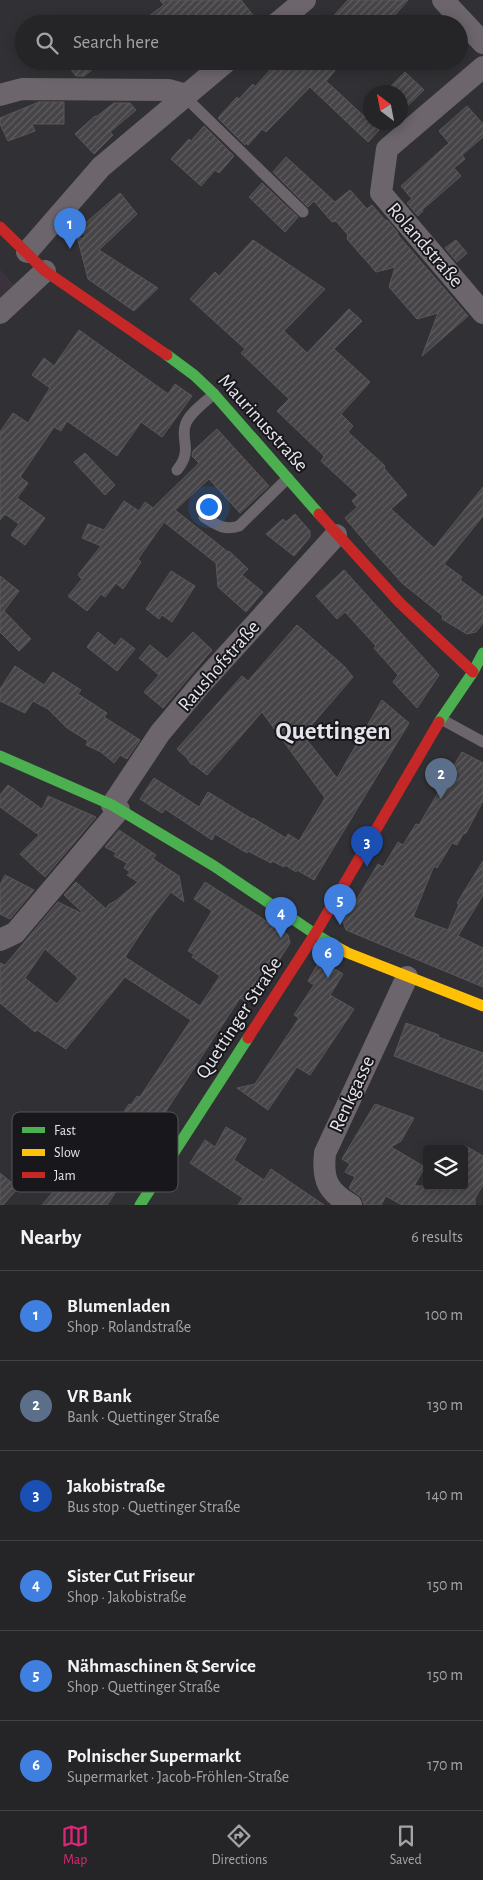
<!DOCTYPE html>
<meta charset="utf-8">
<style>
body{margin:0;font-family:"Alegreya Sans",sans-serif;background:#313033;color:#f1f3f6}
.controls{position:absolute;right:15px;bottom:15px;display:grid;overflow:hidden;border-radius:5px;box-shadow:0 2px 12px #0003}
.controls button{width:45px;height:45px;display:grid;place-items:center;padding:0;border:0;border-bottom:1px solid #424144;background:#252427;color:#f1f3f6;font:25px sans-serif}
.compass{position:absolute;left:363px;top:85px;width:45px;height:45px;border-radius:50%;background:#252427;box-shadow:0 2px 12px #0003;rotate:328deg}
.you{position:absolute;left:208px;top:506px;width:18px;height:18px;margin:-12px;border:4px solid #fff;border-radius:50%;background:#1a73e8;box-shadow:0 0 0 8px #1a73e833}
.badge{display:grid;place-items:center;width:32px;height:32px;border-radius:50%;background:#db2777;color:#fff;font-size:16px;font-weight:700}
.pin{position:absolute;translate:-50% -41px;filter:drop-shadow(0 1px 2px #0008)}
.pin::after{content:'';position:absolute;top:26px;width:18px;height:15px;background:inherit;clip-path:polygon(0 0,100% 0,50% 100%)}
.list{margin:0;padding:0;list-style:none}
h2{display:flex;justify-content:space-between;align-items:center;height:65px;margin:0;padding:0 20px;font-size:21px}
h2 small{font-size:16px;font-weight:400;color:#a3a4a7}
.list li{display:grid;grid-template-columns:32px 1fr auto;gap:15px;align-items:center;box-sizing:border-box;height:90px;padding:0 20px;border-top:1px solid #424144}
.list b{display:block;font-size:19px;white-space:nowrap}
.list p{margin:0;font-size:16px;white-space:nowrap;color:#a3a4a7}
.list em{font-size:16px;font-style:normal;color:#a3a4a7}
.icon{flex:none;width:28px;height:28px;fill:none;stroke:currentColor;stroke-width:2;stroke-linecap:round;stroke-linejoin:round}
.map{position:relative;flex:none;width:483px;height:1205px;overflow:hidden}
.search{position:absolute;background:#252427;box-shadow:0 2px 12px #0003;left:15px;right:15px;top:15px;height:55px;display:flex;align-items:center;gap:12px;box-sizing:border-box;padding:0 18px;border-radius:28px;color:#a3a4a7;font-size:19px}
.sheet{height:605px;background:#252427}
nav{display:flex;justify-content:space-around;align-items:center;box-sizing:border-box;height:70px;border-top:1px solid #424144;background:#252427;font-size:14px;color:#a3a4a7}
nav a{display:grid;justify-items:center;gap:2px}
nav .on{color:#db2777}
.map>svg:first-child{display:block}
.industrial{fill:#3c323e}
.building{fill:url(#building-hatch);stroke:#5a5758;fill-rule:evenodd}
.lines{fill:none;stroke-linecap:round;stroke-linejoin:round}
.lane{stroke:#6c656c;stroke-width:11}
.street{stroke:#6c656c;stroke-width:22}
.fast{stroke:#4caf50;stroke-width:11}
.slow{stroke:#ffc107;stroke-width:11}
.jam{stroke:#c62828;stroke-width:11}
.labels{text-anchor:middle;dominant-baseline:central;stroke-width:4;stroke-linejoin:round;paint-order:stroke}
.street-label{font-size:20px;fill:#e5e4ea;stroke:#18171b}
.district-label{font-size:25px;font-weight:bold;fill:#e5e4ea;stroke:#18171b}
.key{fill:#18171b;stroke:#565459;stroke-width:1}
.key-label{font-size:14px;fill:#e5e4ea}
</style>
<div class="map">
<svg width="483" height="1205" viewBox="0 0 483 1205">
<defs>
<pattern id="building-hatch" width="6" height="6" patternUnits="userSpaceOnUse" patternTransform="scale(1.25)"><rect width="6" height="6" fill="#464446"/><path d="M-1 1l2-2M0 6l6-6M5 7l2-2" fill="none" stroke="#615f61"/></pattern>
</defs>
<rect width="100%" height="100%" fill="#313034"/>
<path class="industrial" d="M0,269L14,285L0,299Z"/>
<path class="building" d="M160,0H241L253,15L242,24H138L164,5Z
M348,0H408L387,24H326Z
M64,61H103L84,76H76Z
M278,61H343L326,81L379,130L368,142L310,87L266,132L262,129L248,145L246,143L245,145L218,118L237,97L239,99L253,84L255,87Z
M405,72L424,90L400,113V92H385Z
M39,102H64V124H32L35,131L8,141L0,124V118Z
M114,103H130L136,110L110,132L113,135L94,154L75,134L95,116L96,117Z
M467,106L483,124V137L462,155L465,159L454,168L461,176L422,210L423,211L418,216L407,203L412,199L401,186L449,143L439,131Z
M204,126L234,156L219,173L215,170L201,186L171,159L189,139L191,141Z
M286,157L335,202L350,190L367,209L372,205L386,221L387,220L398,233L397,234L468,316L422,356L438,313L417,319L389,287L395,267L376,272L347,239L348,235L336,221L332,222L314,201L308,207L273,172Z
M262,183L298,217L285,232L249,197Z
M120,193L137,214L99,250L158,288L134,311L88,279L77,236L82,239L85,235L80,228Z
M253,240L325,289L284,331L307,353L349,309L362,321L334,349L370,382L341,414L353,426L348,432L385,466L384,468L407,495L391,509L434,548L483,487V516L444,564L462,577L460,580L483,597V623L476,632L467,634L442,619L443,616L402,583L372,550L345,518L357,507L352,501L358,495L321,461L324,456L277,411L289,399L241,353L245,349L190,299L215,272L219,276Z
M456,240L467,253L457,262L445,248Z
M79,330L168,394L175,384L192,396L162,437L141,422L117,456L67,421L61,431L54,427L20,477L28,483L17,498L45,518L25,545L11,535L19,524L5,514L0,520V432L13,413L28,423L50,388L32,375L44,358L54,366Z
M217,429L269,486L240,513L209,479L175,510L228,552L229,551L248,569L242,575L263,592L246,612L218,587L216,563L164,522L138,559L141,562L123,589L116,583L105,597L101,594L87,611L68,596L82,579L78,575L101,546L82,538L88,524L104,530L124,501L139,511L145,502L153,508L199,463L192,456L193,451Z
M85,453L115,485L105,495L74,462Z
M295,514L310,531V537L294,556L266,534L283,519L286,522Z
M344,570L439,675L417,708L393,682L398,675L374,648L376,646L345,612L337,619L316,596Z
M171,571L195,586L172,622L162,615L159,619L146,609Z
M0,576L19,591L4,611L31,639L19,651L0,632Z
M297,625L345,667L353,677L303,735L337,778L382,700L409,723L314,880L297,870L296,872L285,865L284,867L272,861L271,863L248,851L247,853L215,834L212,840L165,809L162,813L140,799L154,778L199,807L208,792L252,819L253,818L286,838L288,834L299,841L325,798L262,712L207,775L194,765L191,764L186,757L177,749L242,676L248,681Z
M98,632L115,646L121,638L135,649L117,671L87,647Z
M193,632L212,650L163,708L144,692L159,675L139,658L150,645L167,659Z
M15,666L44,685L53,672L81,690L78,694L107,713L104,717L140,740L127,759L120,755L114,763L101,752L86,745L88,741L67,728L48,709L33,701L25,713L0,701V689Z
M462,752L483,763V801L466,833L463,834L457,845L452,843L437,868L434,866L413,917L448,930L459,904L457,903L483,861V895L458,936L483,948V987L346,930L343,922L378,864L383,867L398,842L403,845L416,824L419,825Z
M8,785L42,809L48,796L96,817L45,877L20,854L39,835L0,807V795Z
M119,830L156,855L153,859L179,876L184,902L171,892L154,913L125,957L200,1006L220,976L192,957L194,954L188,951L212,911L194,899L205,882L288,935L290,943L277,963L272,960L246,1002L240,998L164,1114L166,1115L157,1129L159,1131L129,1177L126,1176L107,1205H42L70,1172L72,1174L103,1127L111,1132L129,1104L131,1105L137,1096L140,1097L191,1020L125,977L66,1049L37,1030L35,1032L0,1003V963L5,965L58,902L85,915L64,895L76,882L106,909L108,905L117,900L138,882L127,875L130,872L124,868L127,863L114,856L116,853L105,847ZM45,949L78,978L57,1004L25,978Z
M5,875L34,890L10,919L0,914V885Z
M320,960L343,974L330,995L354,1009L310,1075L297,1067L268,1110L237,1088L255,1084L299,1018L294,1015L314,985L308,981Z
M406,1023L439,1035L438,1037L483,1053V1090L394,1056Z
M375,1104L414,1118L401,1141L391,1147L425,1167L414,1186H464V1145L483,1156V1185L475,1198V1205H402L386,1196L381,1205H364L362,1198L349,1188L355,1177L345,1172L350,1164L342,1159Z
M226,1127L246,1139L234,1160L264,1180L271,1169L324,1205H238L243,1198L190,1163L205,1140L215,1147Z
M0,1173L18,1188L3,1205H0Z"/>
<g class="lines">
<path class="lane" d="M185,97L303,212
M177,470C194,450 179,438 186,423C191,412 205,402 214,394
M204,517C217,525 224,531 239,526L288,478
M441,719L483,742"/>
<path class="street" d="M443,0L483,43
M276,24L305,0
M483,67L387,149L381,193L483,313
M0,95L22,89L169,90L187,95
M27,252L101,167L227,61
M0,313L45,271
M112,805L160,733L201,684L336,535
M0,940L15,933L119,810
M351,1205C328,1192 322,1180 325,1153L407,977"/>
<path class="fast" d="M167,355L194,375L214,394L319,514
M439,722L473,672L483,653
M0,756L112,805L214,866L315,934L337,947
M140,1205L248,1038"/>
<path class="slow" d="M337,947L348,953L483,1006"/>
<path class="jam" d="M0,227L45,271L167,355
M319,514L400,603L473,672
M248,1038L315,934L439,722"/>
</g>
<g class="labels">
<g class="street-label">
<text transform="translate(425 245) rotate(49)">Rolandstraße</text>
<text transform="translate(263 423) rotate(48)">Maurinusstraße</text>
<text transform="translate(219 666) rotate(-49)">Raushofstraße</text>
<text transform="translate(239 1018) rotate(-57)">Quettinger Straße</text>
<text transform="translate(352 1094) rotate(-65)">Renkgasse</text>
</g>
<g class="district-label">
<text x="333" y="731">Quettingen</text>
</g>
</g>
<rect x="12" y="1112" width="166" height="80" rx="8" class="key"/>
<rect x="22" y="1127" width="23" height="6" fill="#4caf50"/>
<rect x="22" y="1149" width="23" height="7" fill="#ffc107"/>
<rect x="22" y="1172" width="23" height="6" fill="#c62828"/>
<g class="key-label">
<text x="54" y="1135">Fast</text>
<text x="54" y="1157">Slow</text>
<text x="54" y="1180">Jam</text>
</g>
</svg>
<div class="controls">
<button><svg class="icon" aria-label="layers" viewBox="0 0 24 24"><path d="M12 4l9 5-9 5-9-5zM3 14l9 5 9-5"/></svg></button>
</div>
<svg class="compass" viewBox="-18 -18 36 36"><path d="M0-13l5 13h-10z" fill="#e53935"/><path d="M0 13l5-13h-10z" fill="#a3a4a7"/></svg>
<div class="you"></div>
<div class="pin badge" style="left:70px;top:249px;background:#3f7fe0">1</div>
<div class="pin badge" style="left:441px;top:799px;background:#5c6f8a">2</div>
<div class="pin badge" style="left:367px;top:867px;background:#1a4fb4">3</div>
<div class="pin badge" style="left:281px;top:938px;background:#3f7fe0">4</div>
<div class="pin badge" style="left:340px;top:925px;background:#3f7fe0">5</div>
<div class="pin badge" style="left:328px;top:978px;background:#3f7fe0">6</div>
<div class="search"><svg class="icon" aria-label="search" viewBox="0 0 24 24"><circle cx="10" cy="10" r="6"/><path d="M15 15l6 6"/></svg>Search here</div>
</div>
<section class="sheet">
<h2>Nearby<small>6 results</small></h2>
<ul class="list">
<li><span class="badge" style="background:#3f7fe0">1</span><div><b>Blumenladen</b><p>Shop · Rolandstraße</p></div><em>100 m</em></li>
<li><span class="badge" style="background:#5c6f8a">2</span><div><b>VR Bank</b><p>Bank · Quettinger Straße</p></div><em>130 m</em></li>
<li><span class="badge" style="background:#1a4fb4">3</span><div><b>Jakobistraße</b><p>Bus stop · Quettinger Straße</p></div><em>140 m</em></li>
<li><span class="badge" style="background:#3f7fe0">4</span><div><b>Sister Cut Friseur</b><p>Shop · Jakobistraße</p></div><em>150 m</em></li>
<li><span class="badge" style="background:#3f7fe0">5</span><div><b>Nähmaschinen &amp; Service</b><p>Shop · Quettinger Straße</p></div><em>150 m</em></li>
<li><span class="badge" style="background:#3f7fe0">6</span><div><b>Polnischer Supermarkt</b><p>Supermarket · Jacob-Fröhlen-Straße</p></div><em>170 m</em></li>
</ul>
</section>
<nav>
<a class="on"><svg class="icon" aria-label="map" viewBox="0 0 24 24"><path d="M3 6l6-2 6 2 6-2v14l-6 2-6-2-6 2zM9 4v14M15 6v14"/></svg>Map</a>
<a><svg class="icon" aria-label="directions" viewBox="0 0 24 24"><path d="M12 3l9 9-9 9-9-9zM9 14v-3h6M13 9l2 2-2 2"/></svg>Directions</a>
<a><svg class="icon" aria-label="saved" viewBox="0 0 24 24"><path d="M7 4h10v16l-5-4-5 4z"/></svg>Saved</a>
</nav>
